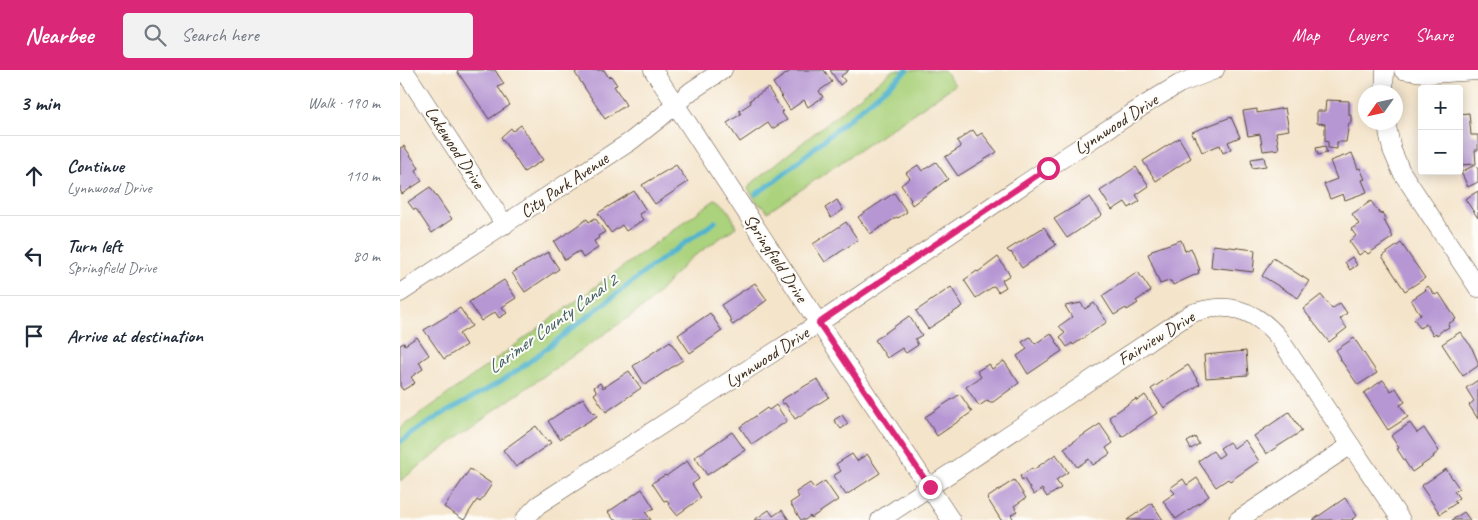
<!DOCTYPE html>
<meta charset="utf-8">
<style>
body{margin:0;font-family:Caveat,sans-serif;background:#f2f2f3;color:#1f2937}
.controls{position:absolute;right:15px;top:15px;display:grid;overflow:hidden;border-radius:5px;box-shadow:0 2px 12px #0003}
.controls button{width:45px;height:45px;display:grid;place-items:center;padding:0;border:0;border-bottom:1px solid #e0e1e3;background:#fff;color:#1f2937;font:25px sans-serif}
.compass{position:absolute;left:958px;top:15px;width:45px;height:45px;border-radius:50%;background:#fff;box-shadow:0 2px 12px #0003;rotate:236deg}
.stop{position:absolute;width:15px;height:15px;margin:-11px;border:4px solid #db2777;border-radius:50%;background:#fff}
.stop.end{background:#db2777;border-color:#fff;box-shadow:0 1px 5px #0008}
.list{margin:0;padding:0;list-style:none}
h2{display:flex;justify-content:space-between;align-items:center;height:65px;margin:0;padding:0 20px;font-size:21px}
h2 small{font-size:16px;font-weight:400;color:#747a83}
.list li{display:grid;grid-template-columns:32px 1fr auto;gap:15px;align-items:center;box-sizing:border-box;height:80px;padding:0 20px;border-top:1px solid #e0e1e3}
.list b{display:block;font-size:19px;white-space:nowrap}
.list p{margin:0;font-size:16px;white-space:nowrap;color:#747a83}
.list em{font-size:16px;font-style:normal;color:#747a83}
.icon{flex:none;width:28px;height:28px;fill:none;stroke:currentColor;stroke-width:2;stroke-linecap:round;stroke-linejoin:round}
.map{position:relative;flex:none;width:1078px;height:450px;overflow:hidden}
header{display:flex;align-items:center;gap:30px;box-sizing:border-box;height:70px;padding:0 25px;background:#db2777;color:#fff}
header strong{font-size:24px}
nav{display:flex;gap:28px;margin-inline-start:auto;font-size:18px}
.search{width:350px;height:45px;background:#f2f2f3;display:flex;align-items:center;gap:12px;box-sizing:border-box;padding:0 18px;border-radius:5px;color:#747a83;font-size:19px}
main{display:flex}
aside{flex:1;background:#fff}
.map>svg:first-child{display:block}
.green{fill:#abd27d;stroke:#737e4e}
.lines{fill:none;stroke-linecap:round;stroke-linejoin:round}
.stream{stroke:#4eb3cd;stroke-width:5}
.building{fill:#b696d3}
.minor-casing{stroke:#574638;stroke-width:19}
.minor{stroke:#fff;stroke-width:18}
.route{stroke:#db2777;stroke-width:6}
.labels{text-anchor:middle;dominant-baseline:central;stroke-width:4;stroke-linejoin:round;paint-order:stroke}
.street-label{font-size:18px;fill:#3b2a1e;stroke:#fdfcf7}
.water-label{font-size:19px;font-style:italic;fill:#436164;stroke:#fdfcf7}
</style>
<header>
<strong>Nearbee</strong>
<div class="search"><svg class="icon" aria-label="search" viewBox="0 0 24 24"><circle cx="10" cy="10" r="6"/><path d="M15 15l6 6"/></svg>Search here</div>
<nav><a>Map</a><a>Layers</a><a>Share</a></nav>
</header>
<main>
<aside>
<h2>3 min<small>Walk · 190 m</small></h2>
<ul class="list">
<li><svg class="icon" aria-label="ahead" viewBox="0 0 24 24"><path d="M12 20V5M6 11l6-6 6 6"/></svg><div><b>Continue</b><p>Lynnwood Drive</p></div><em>110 m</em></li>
<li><svg class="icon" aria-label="left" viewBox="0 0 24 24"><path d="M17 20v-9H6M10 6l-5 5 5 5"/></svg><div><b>Turn left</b><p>Springfield Drive</p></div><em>80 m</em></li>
<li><svg class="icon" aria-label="arrive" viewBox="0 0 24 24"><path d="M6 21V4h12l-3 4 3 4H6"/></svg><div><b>Arrive at destination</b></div></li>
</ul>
</aside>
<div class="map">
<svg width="1078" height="450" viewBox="0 0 1078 450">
<rect width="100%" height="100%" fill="#fdfcf7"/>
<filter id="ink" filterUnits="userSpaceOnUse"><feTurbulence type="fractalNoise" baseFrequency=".02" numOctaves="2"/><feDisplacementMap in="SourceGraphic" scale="10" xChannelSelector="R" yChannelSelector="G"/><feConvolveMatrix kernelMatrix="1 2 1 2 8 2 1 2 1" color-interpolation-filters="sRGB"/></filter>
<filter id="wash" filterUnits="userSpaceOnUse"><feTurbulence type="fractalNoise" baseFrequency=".0096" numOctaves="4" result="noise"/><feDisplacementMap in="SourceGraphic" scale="20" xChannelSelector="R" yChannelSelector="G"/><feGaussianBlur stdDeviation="1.12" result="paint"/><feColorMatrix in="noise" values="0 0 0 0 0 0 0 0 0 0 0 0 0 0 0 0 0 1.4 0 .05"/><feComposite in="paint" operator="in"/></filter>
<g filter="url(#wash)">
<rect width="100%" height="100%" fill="#f4e4ca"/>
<path class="green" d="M493,0H544L555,15L368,142L357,132L348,119L351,114Z
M316,129C327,136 332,145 336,157L287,191L249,233L82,349L0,411V359Z"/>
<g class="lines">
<path class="stream" d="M356,124L375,111L507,0
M0,372L39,346L95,315L121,298L259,191L315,152"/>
</g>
<g id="blocks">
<path class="building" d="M59,0H95L104,14L98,17L110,35L89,49L57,1Z
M179,0H204L209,8L211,6L217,15L214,16L226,35L205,49L175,3Z
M392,0H424L432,12L419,21L423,27L408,37L404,30L390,40L373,13Z
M430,0H449L441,6L445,11L440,15Z
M368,18L383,42L382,43L387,50L372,59L368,53L340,72L327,53L341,44L339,41L351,33L350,30Z
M926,30L949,31V45H951V53H949L946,72H937V79L928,78V72L925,71V54L917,53V41H925Z
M885,38L889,60L876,62L879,79L863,81L860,64L848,66L843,41L857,39V43Z
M1069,43L1071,65H1078V80H1075L1076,94L1059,95V44Z
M831,47L840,67L828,72L831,79L823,83L820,75L802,82L795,66L793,67L792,62Z
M121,55L143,90L124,102L101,67L111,58L113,61Z
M573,60L577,66L582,63L597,82L558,106L545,87L561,77L557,71Z
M779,68L791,88L756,111L743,91Z
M4,76L19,98L16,100L22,111L2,124L0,120V78Z
M925,76L927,83L918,85L916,78Z
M952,83L958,99L960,98L965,109L962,110L967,122L945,130L943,124L930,129L924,114L937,109L930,91Z
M864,87L866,96L852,98L851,89Z
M536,92L548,109L512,135L510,131L511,130L501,115L510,108L506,103L518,95L522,101Z
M276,95L288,112L255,134L242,115Z
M1075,95L1078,99V112L1068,117L1061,102Z
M736,97L749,116L736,125L740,131L729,138L725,132L712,140L700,121Z
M30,117L52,149L32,163L16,139L14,140L8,132Z
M234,121L246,140L239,144L243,150L226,161L222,155L211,163L198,143Z
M1078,121V148L1065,129Z
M494,123L507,142L498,148L497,147L470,164L458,147Z
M690,127L702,145L667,168L654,149Z
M437,130L443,140L431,148L425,138Z
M971,131L980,144L982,143L986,149L984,150L993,167L968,184L965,181L959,185L949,171L956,166L951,159L959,154L952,144Z
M195,148L205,162L198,166L199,168L194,171L198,178L183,188L179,181L165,190L154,172L187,149L189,152Z
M446,152L458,170L425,192L413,174Z
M644,157L656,175L622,198L611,182L610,183L607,180Z
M781,170L785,181L791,178L800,200H798L799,203L773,215L771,211H769L760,214L748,184L752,182V180Z
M1001,173L1025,208L1005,221L982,186Z
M813,175L855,180L853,202L811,197Z
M148,182L159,199L125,222L112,203Z
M598,187L610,205L602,210L606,217L598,222L594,216L576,228L564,210L577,201L578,202Z
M952,187L957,195L950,200L945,192Z
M873,188L909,211L898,228L862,206Z
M738,202L751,221L736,231L738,233L727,240L726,238L714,245L702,226Z
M104,210L116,228L102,237L107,243L99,248L95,242L81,251L69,232Z
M355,213L367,230L333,255L330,252L332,251L321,235Z
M1028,216L1035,225L1039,223L1056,249L1048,254L1049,257L1044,260V259L1037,265L1036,263L1033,265L1026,254L1020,258L1014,249L1021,245L1011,230L1026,220L1025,219Z
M551,217L563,236L528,259L516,241Z
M921,225L932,239L940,233L947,243L940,249L947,258L929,272L903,239Z
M681,233L685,239L694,233L707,252L673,275L672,273L667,277L660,267L665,263L659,256L672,247L665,236Z
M60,238L72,256L59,264L66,275L44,289L24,260Z
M310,243L322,261L290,283L278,265Z
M509,246L522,265L515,269L518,275L506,283L502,278L487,288L475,270Z
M1060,262L1071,276L1078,292V296L1063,306L1042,274Z
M651,263L662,281L628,304L617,286L627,279L622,272L630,267L635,274Z
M17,267L29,285L19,292L23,299L11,307L15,313L3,320L0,316V275L4,273L5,275Z
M954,268L977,303L958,315L940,289L941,288L936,280Z
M270,271L283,290L245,315L233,296Z
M846,281L848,305L806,308L804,285Z
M604,291L619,313L593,332H589L588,330L579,336L566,317L581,307L577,301L589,294L592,299Z
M788,295L800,314L764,338L751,319Z
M229,301L241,318L206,342L194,324L197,322L194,317L200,313L203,318Z
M417,309L429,327L395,349L385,333L383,334L381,330Z
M983,310L991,321L996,318L1005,332L1000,335L1008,347L988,360L964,323Z
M1078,310V349L1069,335L1074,331L1066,318Z
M560,324L572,342L537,366L525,347Z
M745,325L757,343L722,367L709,347L736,329L737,331Z
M183,328L193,343L195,342L197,346L160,369L148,351Z
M376,335L387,351L352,375L340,357L367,338L369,340Z
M889,342L902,361L866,384L854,366Z
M442,345L448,354L441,359L434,350Z
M1010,353L1017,363L1024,358L1039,381L1033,386L1034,387L1012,402L997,379L999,378L991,366Z
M700,354L713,373L706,378L710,384L693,395L689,389L677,397L664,378Z
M136,356L147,371L149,370L151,373L116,397L103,380Z
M332,362L345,380L307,405L295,387Z
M795,367L799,374L791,379L787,372Z
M845,370L859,391L830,411L828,409L816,417L798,391L813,381L818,388L824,384L820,378L829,372L834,378Z
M452,384L457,391L467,384L480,403L446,425L433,406L441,401L436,394Z
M656,384L668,402L656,410L661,418L647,427L642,419L634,425L624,409L622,410L620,406L632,398L633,400Z
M287,391L299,409L292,414L301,428L277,445L268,434L269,433L267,430L264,431L252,413L265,405L266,406Z
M70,399L92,414L80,432L77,430L64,450L44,437Z
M1046,399L1059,418L1054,421L1059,428L1054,431L1056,433L1040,444L1021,416Z
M797,408L809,426L776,449L763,431L775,423L770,418L783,409L787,415Z
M614,410L626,428L614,436L617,441L611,445L614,450H601L587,428Z
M425,411L438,430L411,448L410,446L405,450H401L390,433L399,427L396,422L410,413L414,418Z
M242,419L254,438L246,443L251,450H214L208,442Z
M945,428L957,446L952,449L953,450H913Z
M752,433L763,450H727Z
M369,440L373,446L382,440L389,450H354Z
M1064,442L1070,450H1052Z"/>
</g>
</g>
<g filter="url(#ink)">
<use href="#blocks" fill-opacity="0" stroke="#574638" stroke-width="1"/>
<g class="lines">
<defs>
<path id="minor" d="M4,0L105,155
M253,0L408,237L551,450
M1003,0L1031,4L1078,1
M984,22L985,0
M986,52L992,80L1001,101L1078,218
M0,223L231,71L260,48L291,21L323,0
M124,450L138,435L419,253L648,98L754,29L779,14L815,0
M480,450L790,244C826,231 854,238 879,268L1001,450
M838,450L951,375"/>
</defs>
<use href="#minor" class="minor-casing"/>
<use href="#minor" class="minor"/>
</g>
</g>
<g class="lines" filter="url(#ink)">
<path class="route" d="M530,417L419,253L648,98"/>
</g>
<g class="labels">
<g class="street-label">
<text transform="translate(716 54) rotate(-33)">Lynnwood Drive</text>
<text transform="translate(55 77) rotate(57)">Lakewood Drive</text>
<text transform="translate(164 115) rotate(-34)">City Park Avenue</text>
<text transform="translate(376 188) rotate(57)">Springfield Drive</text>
<text transform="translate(756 268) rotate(-32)">Fairview Drive</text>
<text transform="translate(367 287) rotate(-33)">Lynnwood Drive</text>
</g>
<g class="water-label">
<text transform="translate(152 254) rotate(-36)">Larimer County Canal 2</text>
</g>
</g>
</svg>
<div class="controls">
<button>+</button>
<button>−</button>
</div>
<svg class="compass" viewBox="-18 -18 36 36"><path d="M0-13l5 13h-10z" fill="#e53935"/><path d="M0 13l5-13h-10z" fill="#747a83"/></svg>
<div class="stop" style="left:648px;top:98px"></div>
<div class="stop end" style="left:530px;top:417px"></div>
</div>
</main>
